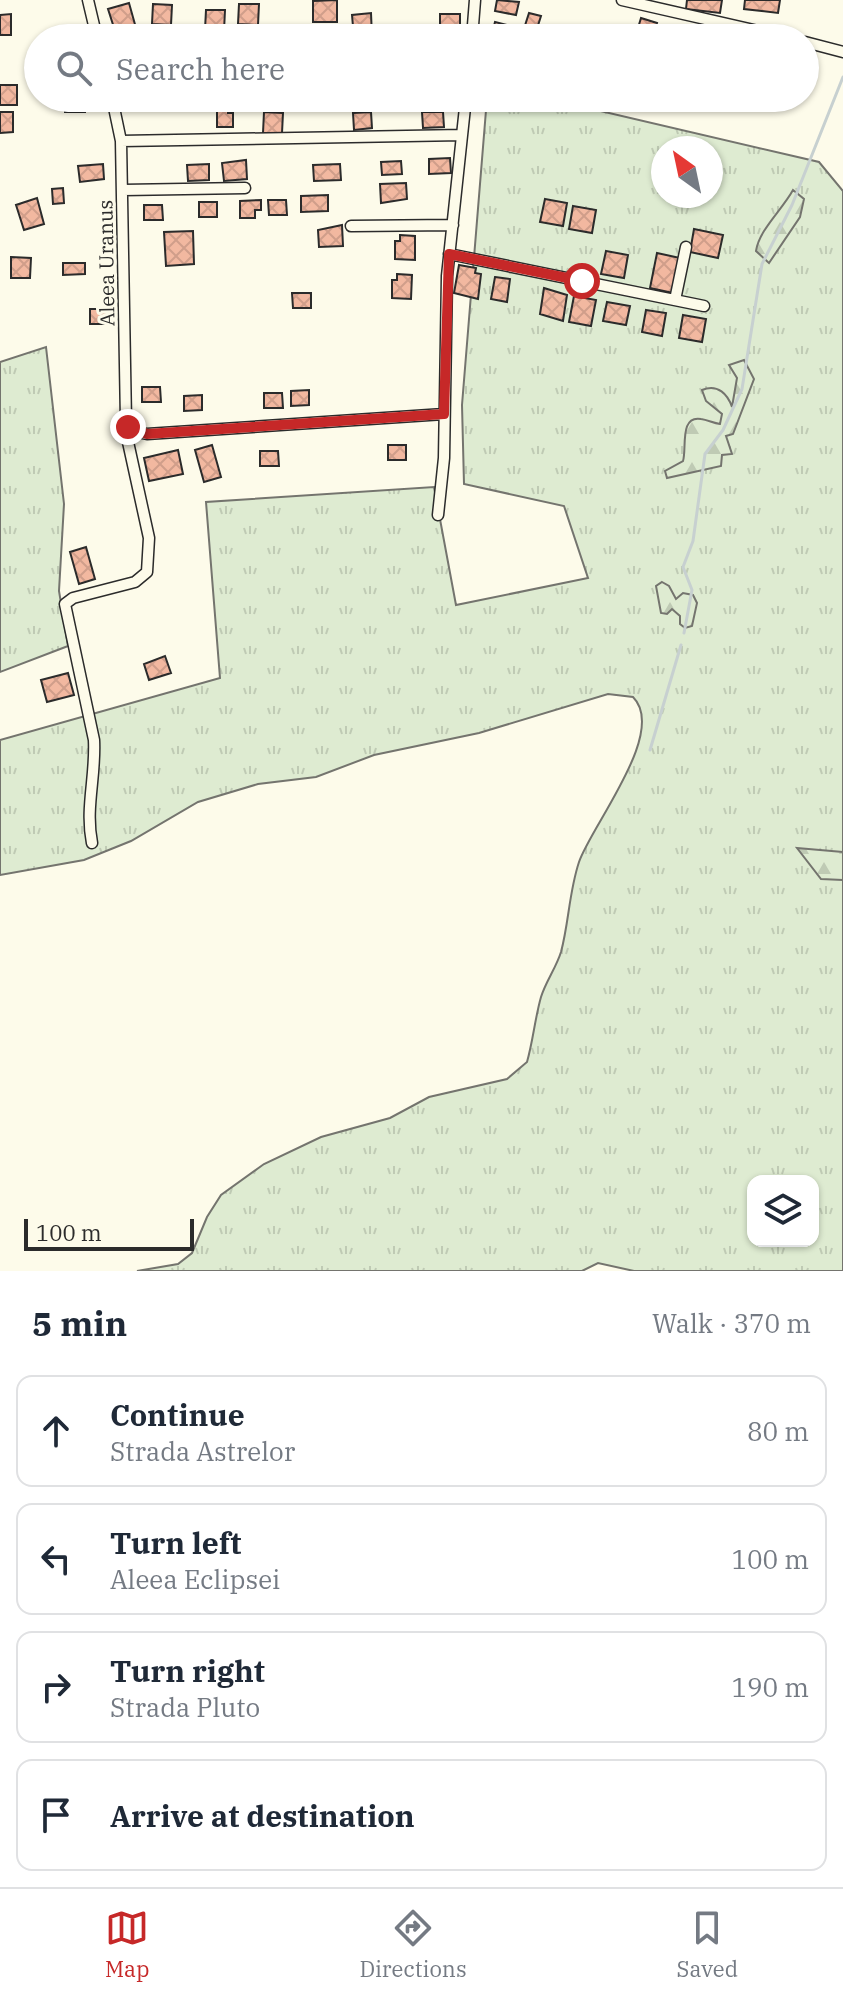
<!DOCTYPE html>
<meta charset="utf-8">
<style>
body{margin:0;font-family:"IBM Plex Serif",serif;background:#f6f6f7;color:#1f2937}
.controls{position:absolute;right:24px;bottom:24px;display:grid;overflow:hidden;border-radius:16px;box-shadow:0 2px 6px #0004}
.controls button{width:72px;height:72px;display:grid;place-items:center;padding:0;border:0;border-bottom:2px solid #e0e1e3;background:#fff;color:#1f2937;font:40px sans-serif}
.compass{position:absolute;left:651px;top:136px;width:72px;height:72px;border-radius:50%;background:#fff;box-shadow:0 2px 6px #0004;rotate:327deg}
.scale{position:absolute;left:24px;bottom:20px;width:170px;box-sizing:border-box;padding-left:8px;border:4px solid #2b2b2b;border-top:0;font-size:22px;line-height:28px;white-space:nowrap;color:#2b2b2b;-webkit-text-stroke:6px #fdfbea;paint-order:stroke}
.stop{position:absolute;width:24px;height:24px;margin:-18px;border:6px solid #c62828;border-radius:50%;background:#fff}
.stop.end{background:#c62828;border-color:#fff;box-shadow:0 2px 8px #0008}
.list{margin:0;padding:0;list-style:none}
h2{display:flex;justify-content:space-between;align-items:center;height:104px;margin:0;padding:0 32px;font-size:34px}
h2 small{font-size:26px;font-weight:400;color:#747a83}
.list li{display:grid;grid-template-columns:52px 1fr auto;gap:24px;align-items:center;box-sizing:border-box;height:112px;margin:0 16px 16px;padding:0 16px;border:2px solid #e0e1e3;border-radius:16px}
.list b{display:block;font-size:30px;white-space:nowrap}
.list p{margin:0;font-size:26px;white-space:nowrap;color:#747a83}
.list em{font-size:26px;font-style:normal;color:#747a83}
.icon{flex:none;width:44px;height:44px;fill:none;stroke:currentColor;stroke-width:2;stroke-linecap:round;stroke-linejoin:round}
.map{position:relative;flex:none;width:843px;height:1271px;overflow:hidden}
.search{position:absolute;background:#fff;box-shadow:0 2px 6px #0004;left:24px;right:24px;top:24px;height:88px;display:flex;align-items:center;gap:20px;box-sizing:border-box;padding:0 28px;border-radius:44px;color:#747a83;font-size:30px}
.sheet{height:616px;background:#fff}
nav{display:flex;justify-content:space-around;align-items:center;box-sizing:border-box;height:112px;border-top:2px solid #e0e1e3;background:#fff;font-size:22px;color:#747a83}
nav a{display:grid;justify-items:center;gap:4px}
nav .on{color:#c62828}
.map>svg:first-child{display:block}
.grass{fill:url(#grass-tufts);stroke:#74746e;stroke-width:2;fill-rule:evenodd}
.forest{fill:url(#forest-firs);stroke:#74746e;stroke-width:2}
.lines{fill:none;stroke-linecap:round;stroke-linejoin:round}
.stream{stroke:#c7d0d0;stroke-width:3}
.building{fill:url(#building-cross-hatch);stroke:#2b2b2b;stroke-width:2}
.street-casing{stroke:#2b2b2b;stroke-width:13}
.street{stroke:#fdfbea;stroke-width:10}
.route{stroke:#c62828;stroke-width:10}
.labels{text-anchor:middle;dominant-baseline:central;stroke-width:6;stroke-linejoin:round;paint-order:stroke}
.street-label{font-size:20px;fill:#2b2b2b;stroke:#fdfbea}
</style>
<div class="map">
<svg width="843" height="1271" viewBox="0 0 843 1271">
<defs>
<pattern id="grass-tufts" width="24" height="20" patternUnits="userSpaceOnUse" patternTransform="scale(2)"><rect width="24" height="20" fill="#deebd1"/><path d="M3 7l-1-3M5 7V3M7 7l1-3M15 17l-1-3M17 17v-4M19 17l1-3" fill="none" stroke="#bfcab4"/></pattern>
<pattern id="forest-firs" width="22" height="20" patternUnits="userSpaceOnUse" patternTransform="scale(2)"><rect width="22" height="20" fill="#deebd1"/><path d="M5 1l3.5 6h-7zM16 11l3.5 6h-7z" fill="#bfcab4"/></pattern>
<pattern id="building-cross-hatch" width="8" height="8" patternUnits="userSpaceOnUse" patternTransform="scale(2)"><rect width="8" height="8" fill="#f2b8a0"/><path d="M0 0l8 8M0 8l8-8" fill="none" stroke="#d09e8a"/></pattern>
</defs>
<rect width="100%" height="100%" fill="#fdfbea"/>
<path class="grass" d="M487,98H545L819,162L843,191V1271H634L598,1263L582,1271H137L178,1264L192,1253L207,1217L221,1195L264,1164L321,1137L390,1118L429,1097L507,1079L527,1062C533,1041 535,1018 541,997C546,981 556,968 561,952C569,922 569,892 579,862C591,826 668,732 633,697L608,694L479,733L374,755L316,777L258,784L198,802L131,841L84,860L0,875V740L220,678L206,502L434,487L456,605L588,578L564,506L464,484L462,405ZM663,148H711V196H663ZM753,1181H813V1241H753Z
M46,347L64,504L59,591L68,646L0,672V362Z"/>
<path class="forest" d="M793,190L804,199L800,217L769,263L756,251C759,230 782,210 793,190Z
M744,360L754,379L733,434L726,436L732,454L722,455L721,466L667,478L665,471L683,461C687,449 679,415 701,419C708,420 713,423 720,424L722,414L706,401L702,390C718,383 728,395 732,407L737,378L729,365Z
M662,582L669,586L676,599L683,593L693,595L697,603L692,626L685,628L680,624V616L672,609L667,614L661,613L656,586Z
M797,848L843,852V880L821,879Z"/>
<g class="lines">
<path class="stream" d="M684,633L692,590L683,567L693,541L705,454L723,430L742,389L762,264L792,205L843,77
M650,750L681,645"/>
</g>
<path class="building" d="M337,0V22H313V1Z
M497,0L519,2L516,15L495,11Z
M687,0H722L720,13L686,9Z
M745,0H780L778,13L744,9Z
M129,3L136,28L116,34L108,9Z
M153,4L172,5L171,25L152,24Z
M239,4H259L258,25L238,24Z
M206,10H225L224,31L205,30Z
M371,13L372,37L354,38L352,15Z
M529,13L541,16L534,38H521Z
M11,14V35H0V15Z
M440,14H460V31H440Z
M641,18L657,23L653,38H635Z
M495,22L515,27L512,38H491Z
M0,85H17V105H0Z
M65,98H85V112H65Z
M217,106H228V113H233V127H217Z
M0,112H13V132L0,133Z
M264,112L283,113L282,133H263Z
M371,112L372,128L354,130L353,113Z
M422,112H443L444,127L423,128Z
M450,158L451,173L429,174V159Z
M246,160L247,179L224,181L222,163Z
M401,161L402,174L382,175L381,162Z
M103,164L104,179L80,182L78,166Z
M209,164V180L188,181L187,165Z
M340,164L341,180L314,181L313,165Z
M406,183L407,199L381,203L380,184Z
M63,188L64,203L53,204L52,189Z
M328,195V211L301,212V196Z
M37,198L44,224L24,230L16,205Z
M545,199L567,203L563,226L540,222Z
M261,200V210H255V218H240V201Z
M268,200H286L287,215H269Z
M199,202H217V217H199Z
M144,205H162L163,220H144Z
M573,206L596,210L592,233L569,229Z
M342,225L343,246L319,247L318,230Z
M694,229L723,235L718,258L690,252Z
M193,231L194,264L166,266L164,232Z
M400,235L415,236V260L395,259V241H400Z
M606,251L628,255L624,278L601,274Z
M657,253L680,258L673,293L650,288Z
M11,257L31,258L30,278H11Z
M63,263H85V274L63,275Z
M459,265L476,268L475,273L481,274L478,299L454,293Z
M397,274L412,275L411,299L392,298V280H397Z
M495,277L510,279L507,302L491,299Z
M544,288L567,295L563,321L540,314Z
M292,293H311V308H293Z
M574,296L596,300L591,326L569,322Z
M607,302L630,306L626,325L603,321Z
M90,309H108V324H90Z
M646,310L666,313L662,336L642,332Z
M683,315L706,319L702,342L679,338Z
M142,387H160L161,402H142Z
M309,390V405L291,406V391Z
M264,393H282L283,408H264Z
M202,395V410L184,411V396Z
M212,445L221,477L204,482L195,450Z
M388,445H406V460H388Z
M178,450L183,474L149,481L144,458Z
M260,451H278L279,466H260Z
M86,547L95,579L79,584L70,552Z
M165,656L171,673L149,680L144,664Z
M68,673L74,695L47,702L41,680Z"/>
<g class="lines">
<defs>
<path id="street" d="M88,0L97,38
M622,0L789,38
M472,38L475,0
M805,42L843,52
M112,98L121,141L126,421L132,431L147,434L444,414
M121,141L462,135
M123,190L245,188
M351,226L453,225
M449,254L704,306
M675,300L686,247
M438,515L444,458L447,276L466,98
M92,843C85,808 96,776 94,740L65,604L73,598L135,582L147,572L149,538L128,442L132,431"/>
</defs>
<use href="#street" class="street-casing"/>
<use href="#street" class="street"/>
</g>
<g class="lines">
<path class="route" d="M128,427L147,434L444,414L449,254L582,281"/>
</g>
<g class="labels">
<g class="street-label">
<text transform="translate(106 263) rotate(-91)">Aleea Uranus</text>
</g>
</g>
</svg>
<div class="controls">
<button><svg class="icon" aria-label="layers" viewBox="0 0 24 24"><path d="M12 4l9 5-9 5-9-5zM3 14l9 5 9-5"/></svg></button>
</div>
<svg class="compass" viewBox="-18 -18 36 36"><path d="M0-13l5 13h-10z" fill="#e53935"/><path d="M0 13l5-13h-10z" fill="#747a83"/></svg>
<div class="scale">100 m</div>
<div class="stop" style="left:582px;top:281px"></div>
<div class="stop end" style="left:128px;top:427px"></div>
<div class="search"><svg class="icon" aria-label="search" viewBox="0 0 24 24"><circle cx="10" cy="10" r="6"/><path d="M15 15l6 6"/></svg>Search here</div>
</div>
<section class="sheet">
<h2>5 min<small>Walk · 370 m</small></h2>
<ul class="list">
<li><svg class="icon" aria-label="ahead" viewBox="0 0 24 24"><path d="M12 20V5M6 11l6-6 6 6"/></svg><div><b>Continue</b><p>Strada Astrelor</p></div><em>80 m</em></li>
<li><svg class="icon" aria-label="left" viewBox="0 0 24 24"><path d="M17 20v-9H6M10 6l-5 5 5 5"/></svg><div><b>Turn left</b><p>Aleea Eclipsei</p></div><em>100 m</em></li>
<li><svg class="icon" aria-label="right" viewBox="0 0 24 24"><path d="M7 20v-9h11M14 6l5 5-5 5"/></svg><div><b>Turn right</b><p>Strada Pluto</p></div><em>190 m</em></li>
<li><svg class="icon" aria-label="arrive" viewBox="0 0 24 24"><path d="M6 21V4h12l-3 4 3 4H6"/></svg><div><b>Arrive at destination</b></div></li>
</ul>
</section>
<nav>
<a class="on"><svg class="icon" aria-label="map" viewBox="0 0 24 24"><path d="M3 6l6-2 6 2 6-2v14l-6 2-6-2-6 2zM9 4v14M15 6v14"/></svg>Map</a>
<a><svg class="icon" aria-label="directions" viewBox="0 0 24 24"><path d="M12 3l9 9-9 9-9-9zM9 14v-3h6M13 9l2 2-2 2"/></svg>Directions</a>
<a><svg class="icon" aria-label="saved" viewBox="0 0 24 24"><path d="M7 4h10v16l-5-4-5 4z"/></svg>Saved</a>
</nav>
